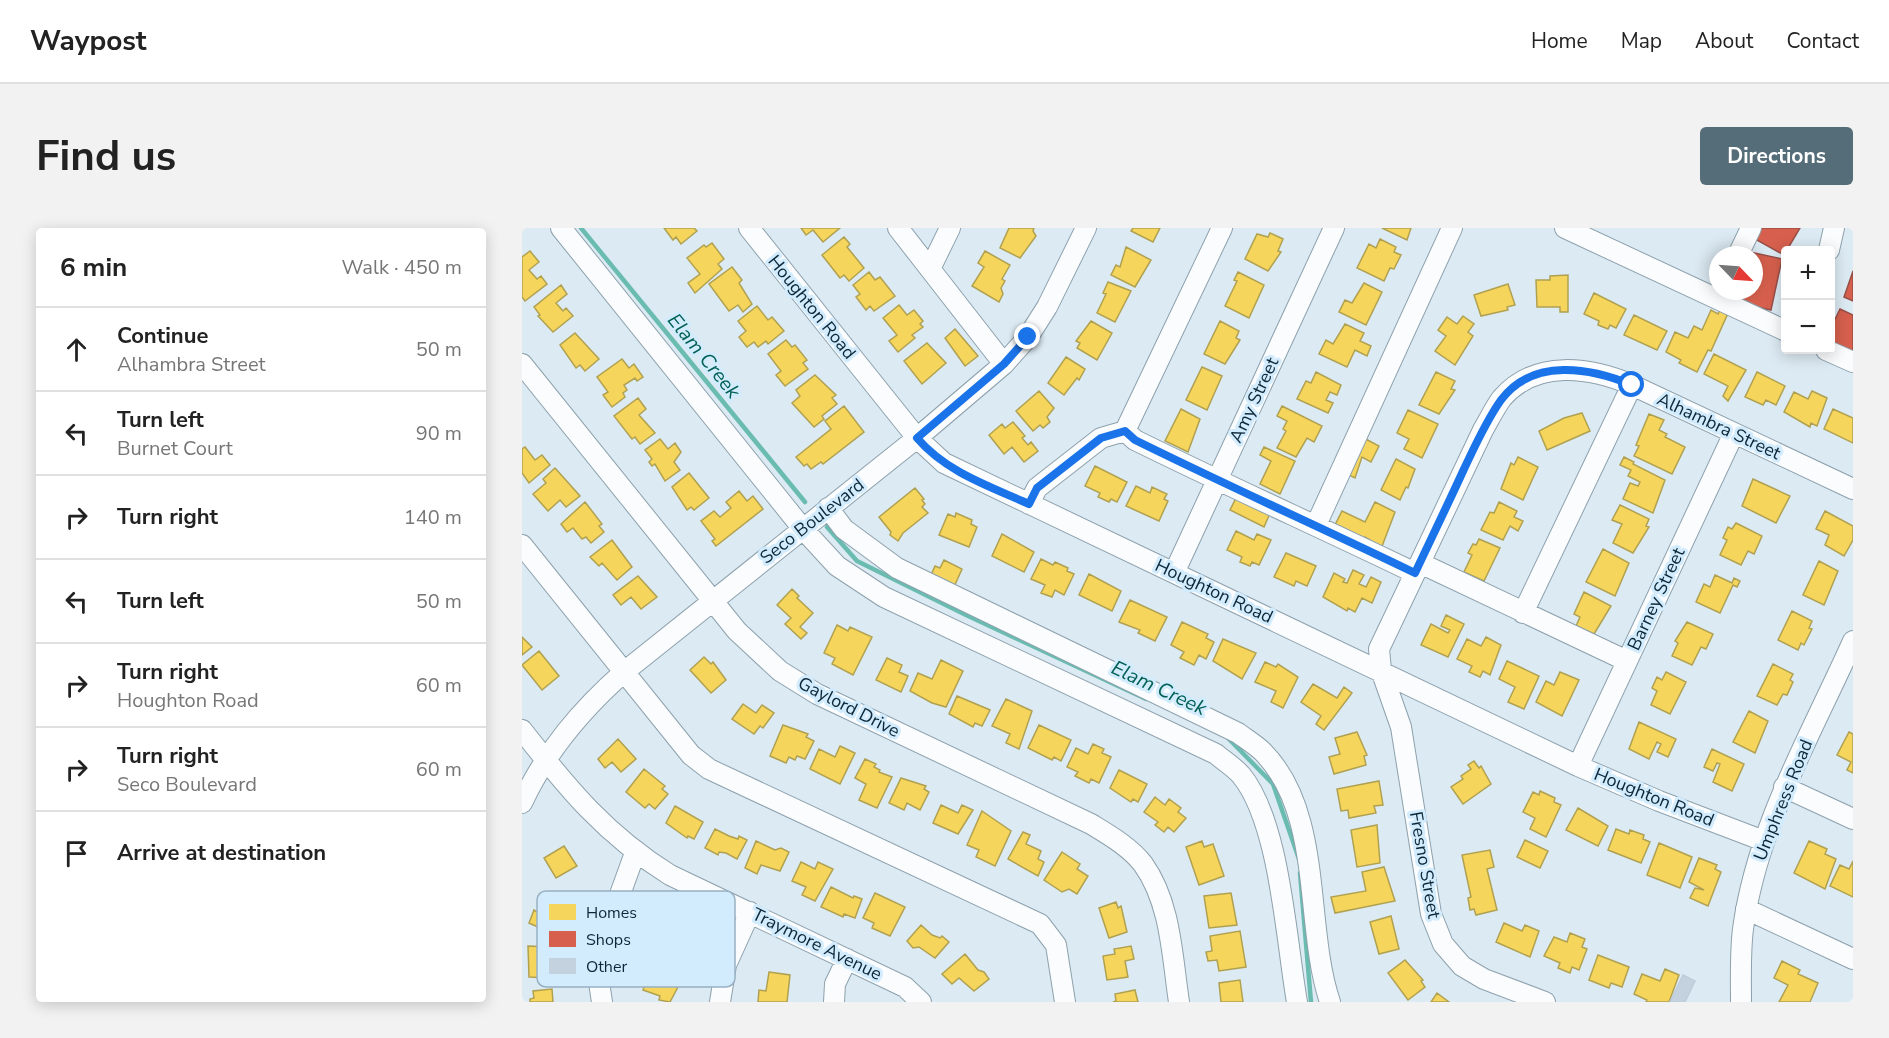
<!DOCTYPE html>
<meta charset="utf-8">
<style>
body{margin:0;font-family:"Nunito Sans",sans-serif;background:#f2f2f2;color:#222}
.controls{position:absolute;right:18px;top:18px;display:grid;overflow:hidden;border-radius:6px;box-shadow:0 3px 15px #0003}
.controls button{width:54px;height:54px;display:grid;place-items:center;padding:0;border:0;border-bottom:2px solid #e0e0e0;background:#fff;color:#222;font:30px sans-serif}
.compass{position:absolute;left:1187px;top:18px;width:54px;height:54px;border-radius:50%;background:#fff;box-shadow:0 3px 15px #0003;rotate:115deg}
.stop{position:absolute;width:18px;height:18px;margin:-14px;border:4px solid #1a73e8;border-radius:50%;background:#fff}
.stop.end{background:#1a73e8;border-color:#fff;box-shadow:0 2px 6px #0008}
.list{margin:0;padding:0;list-style:none}
h2{display:flex;justify-content:space-between;align-items:center;height:78px;margin:0;padding:0 24px;font-size:26px}
h2 small{font-size:20px;font-weight:400;color:#767676}
.list li{display:grid;grid-template-columns:39px 1fr auto;gap:18px;align-items:center;box-sizing:border-box;height:84px;padding:0 24px;border-top:2px solid #e0e0e0}
.list b{display:block;font-size:22px;white-space:nowrap}
.list p{margin:0;font-size:20px;white-space:nowrap;color:#767676}
.list em{font-size:20px;font-style:normal;color:#767676}
.icon{flex:none;width:33px;height:33px;fill:none;stroke:currentColor;stroke-width:2;stroke-linecap:round;stroke-linejoin:round}
.map{position:relative;flex:none;width:1331px;height:774px;overflow:hidden;border-radius:6px}
header{display:flex;align-items:center;gap:36px;box-sizing:border-box;height:84px;padding:0 30px;background:#fff;border-bottom:2px solid #e0e0e0}
header strong{font-size:28px}
nav{display:flex;gap:33px;margin-inline-start:auto;font-size:21px}
.intro{display:flex;align-items:center;justify-content:space-between;box-sizing:border-box;height:144px;padding:0 36px}
h1{margin:0;font-size:42px}
.button{padding:15px 27px;border-radius:6px;background:#556c79;color:#fff;font-size:21px;font-weight:700}
main{display:flex;gap:36px;padding:0 36px}
aside{flex:1;background:#fff;border-radius:6px;box-shadow:0 3px 15px #0003}
.map>svg:first-child{display:block}
.homes{fill:#f6d55c;stroke:#b0a151;stroke-width:1.5}
.shops{fill:#d6604d;stroke:#994f47;stroke-width:1.5}
.lines{fill:none;stroke-linecap:round;stroke-linejoin:round}
.stream{stroke:#6abcb0;stroke-width:4.5}
.building{fill:#c4d1de;stroke:#bfccdb;stroke-width:1.5}
.minor-casing{stroke:#8da1ad;stroke-width:22}
.minor{stroke:#fafcfd;stroke-width:20}
.route{stroke:#1a73e8;stroke-width:8}
.labels{text-anchor:middle;dominant-baseline:central;stroke-width:6;stroke-linejoin:round;paint-order:stroke}
.street-label{font-size:18px;fill:#0c2838;stroke:#d2ebfd}
.water-label{font-size:20px;font-style:italic;fill:#016052;stroke:#d2ebfd}
.key{fill:#d2ebfd;stroke:#97b0c2;stroke-width:1.5}
.key-label{font-size:16px;fill:#0c2838}
</style>
<header>
<strong>Waypost</strong>
<nav><a>Home</a><a>Map</a><a>About</a><a>Contact</a></nav>
</header>
<div class="intro"><h1>Find us</h1><a class="button">Directions</a></div>
<main>
<aside>
<h2>6 min<small>Walk · 450 m</small></h2>
<ul class="list">
<li><svg class="icon" aria-label="ahead" viewBox="0 0 24 24"><path d="M12 20V5M6 11l6-6 6 6"/></svg><div><b>Continue</b><p>Alhambra Street</p></div><em>50 m</em></li>
<li><svg class="icon" aria-label="left" viewBox="0 0 24 24"><path d="M17 20v-9H6M10 6l-5 5 5 5"/></svg><div><b>Turn left</b><p>Burnet Court</p></div><em>90 m</em></li>
<li><svg class="icon" aria-label="right" viewBox="0 0 24 24"><path d="M7 20v-9h11M14 6l5 5-5 5"/></svg><div><b>Turn right</b></div><em>140 m</em></li>
<li><svg class="icon" aria-label="left" viewBox="0 0 24 24"><path d="M17 20v-9H6M10 6l-5 5 5 5"/></svg><div><b>Turn left</b></div><em>50 m</em></li>
<li><svg class="icon" aria-label="right" viewBox="0 0 24 24"><path d="M7 20v-9h11M14 6l5 5-5 5"/></svg><div><b>Turn right</b><p>Houghton Road</p></div><em>60 m</em></li>
<li><svg class="icon" aria-label="right" viewBox="0 0 24 24"><path d="M7 20v-9h11M14 6l5 5-5 5"/></svg><div><b>Turn right</b><p>Seco Boulevard</p></div><em>60 m</em></li>
<li><svg class="icon" aria-label="arrive" viewBox="0 0 24 24"><path d="M6 21V4h12l-3 4 3 4H6"/></svg><div><b>Arrive at destination</b></div></li>
</ul>
</aside>
<div class="map">
<svg width="1331" height="774" viewBox="0 0 1331 774">
<rect width="100%" height="100%" fill="#dceaf3"/>
<path class="homes" d="M142,0H172L175,3L159,16L154,9L151,12Z
M279,0H318L301,14L291,2L284,7Z
M487,0H512L511,3L514,8L498,30L478,20Z
M611,0H638L631,14L609,3Z
M860,0H889L885,12Z
M748,5L761,11L756,23L759,24L746,43L723,31L735,6L746,9Z
M322,9L328,16L325,19L342,40L327,53L322,47L318,50L300,27Z
M858,11L874,19L872,24L879,27L872,41L868,40L862,53L835,40L847,16L854,20Z
M190,15L202,31L196,36L200,41L173,65L166,55L178,46L165,30L182,17L184,19Z
M604,19L629,32L613,59L589,47L594,37L598,39Z
M8,23L17,34L7,42L15,51L19,48L25,56L3,73L0,69V29Z
M463,23L488,37L480,51L483,53L479,60L481,66L477,74L450,58L462,39L456,35Z
M210,39L220,52L217,55L230,76L221,84L216,77L207,83L187,56Z
M347,44L353,52L358,49L373,68L352,83L348,78L344,82L334,69L338,66L331,57Z
M716,44L742,57L727,90L703,78L715,53L712,52Z
M1046,47V84H1038V79H1015L1014,52H1028V48Z
M586,54L609,63L593,94L575,85L584,66L581,65Z
M842,55L860,64L844,97L817,84L823,72L830,75Z
M986,56L993,77L985,79L986,82L959,88L952,67Z
M39,57L45,66L34,75L41,83L44,80L51,88L31,104L16,88L18,87L12,79Z
M1072,65L1104,81L1094,100L1088,97L1086,101L1076,97L1077,93L1062,86Z
M377,77L385,87L392,82L401,93L398,96L401,99L390,107L393,110L376,124L367,113L375,107L361,90Z
M235,78L246,92L250,89L262,103L246,116L244,113L236,119L232,114L225,119L217,109L224,103L216,93Z
M1199,79L1207,83L1189,123L1186,122L1175,144L1157,135L1159,132L1144,124L1153,104L1166,110L1172,98L1180,102L1189,82L1196,86Z
M1112,87L1145,103L1135,122L1102,107Z
M941,88L952,96L946,104L951,108L933,137L913,123L924,108L916,102L925,89L935,96Z
M569,93L590,105L575,132L555,120L558,115L554,113Z
M698,93L717,103L714,110L718,112L703,136L682,126Z
M823,96L842,105L838,113L849,118L845,128L833,122L825,139L797,126L804,112L811,116Z
M433,101L456,128L443,138L423,110Z
M53,105L77,131L63,143L58,137L54,140L38,117Z
M264,112L270,119L273,117L285,132L281,135L286,141L263,158L254,147L259,143L246,126Z
M405,115L424,135L400,156L382,133Z
M1192,126L1224,142L1206,173L1201,168L1206,158L1182,146Z
M544,129L563,141L557,152L555,150L542,167L526,155Z
M100,131L107,140L112,136L121,149L115,153L113,150L102,157L105,162L101,165L103,169L90,179L81,167L86,164L75,149Z
M680,139L700,148L685,182L664,172Z
M794,144L819,157L815,167L808,164L804,172L811,175L806,185L775,171L784,153L789,155Z
M914,144L933,153L929,161L933,162L917,186L897,177Z
M1235,144L1263,158L1254,177L1244,172L1241,177L1223,169Z
M293,147L314,167L310,170L315,176L300,188L302,191L292,199L270,175L278,168L274,162Z
M517,163L532,180L525,189L528,194L521,200L518,197L511,203L494,183Z
M1290,163L1305,170L1295,198L1289,195L1288,199L1262,184L1272,164L1286,171Z
M116,170L124,181L117,187L133,205L118,216L113,209L110,211L92,188Z
M322,178L342,204L301,236L299,234L289,241L285,236L282,238L274,229L309,201L303,193Z
M760,178L800,198L792,214L785,210L774,229L755,220L764,203L761,201L765,193L755,188Z
M659,181L678,191L666,224L643,213Z
M1311,181L1331,190V215L1302,201Z
M886,182L916,196L900,230L882,221L887,211L875,205Z
M1060,185L1068,203L1025,222L1017,203L1042,190Z
M1127,186L1142,192L1137,202L1145,206L1143,209L1163,219L1150,246L1112,228L1117,218L1114,217Z
M491,194L503,208L500,210L506,217L509,214L516,223L502,234L490,219L482,226L467,207L480,196L483,200Z
M840,209L857,218L849,234L840,229L833,250L823,245Z
M138,211L146,221L153,215L159,224L152,234L158,242L143,253L133,236L130,238L127,234L130,231L123,222Z
M3,219L13,232L20,227L28,237L7,255L0,245V221Z
M742,219L773,233L758,266L738,256L749,233L738,227Z
M996,229L1016,239L1001,272L979,261L989,235L992,237Z
M1102,229L1112,234L1111,236L1143,252L1131,285L1101,271L1108,255L1116,258L1118,254L1106,248L1109,242L1098,237Z
M874,231L893,241L886,260L884,259L878,272L859,262Z
M573,238L605,254L595,274L589,271L587,274L576,269L578,265L563,258Z
M33,240L58,268L44,279L38,272L26,283L11,266L24,255L21,251Z
M167,245L187,270L172,282L169,279L165,282L150,259Z
M1231,251L1268,268L1254,295L1220,278Z
M614,258L628,265L630,259L645,266L642,271L646,273L637,293L604,278Z
M393,260L402,271L400,272L403,276L400,279L406,285L381,305L376,313L368,307L369,304L357,289Z
M217,263L225,273L231,268L241,281L194,318L190,313L193,311L179,293L192,283L198,289L209,280L204,274Z
M715,268L749,283L742,299L708,282Z
M63,274L80,296L77,298L82,304L69,315L64,309L60,311L51,300L45,304L39,296Z
M853,274L873,284L859,321L847,315L848,312L843,309L841,314L812,299L820,283L843,294Z
M977,274L995,283L992,289L1001,293L996,303L988,298L981,312L959,302L968,284L972,285Z
M1098,277L1127,291L1124,298L1127,299L1111,325L1091,315L1100,296L1090,292Z
M1303,283L1331,298V312L1322,328L1303,317L1307,307L1294,301Z
M434,285L450,292L449,296L455,299L447,319L417,307L426,286L433,289Z
M1214,295L1240,308L1232,326L1226,323L1219,337L1198,327L1205,312L1201,310L1206,299L1210,301Z
M714,303L732,312L735,306L749,312L737,337L730,334L728,338L718,334L720,329L705,322Z
M480,306L512,324L502,344L470,328Z
M957,311L978,320L962,353L942,344L950,327L946,325L951,316L954,317Z
M90,312L110,339L95,352L80,335L77,338L68,329Z
M1081,321L1107,335L1093,368L1064,354Z
M764,325L794,338L785,358L774,353L772,358L752,349Z
M519,331L531,337L533,334L546,340L545,343L552,346L542,367L533,362L530,369L519,365L523,357L509,351Z
M422,332L440,341L432,359L409,347L413,338L418,340Z
M1297,333L1316,343L1302,377L1281,367Z
M831,342L842,347L837,356L844,359L849,349L859,354L850,375L840,370L833,384L826,380L825,383L801,369L812,345L823,351L821,354L825,355Z
M567,346L599,363L590,383L557,367Z
M1193,347L1210,355L1212,350L1218,353L1215,359L1211,357L1198,385L1174,374L1182,356L1188,359Z
M116,348L135,369L119,381L109,369L99,377L91,367Z
M270,361L277,368L275,370L291,385L278,399L285,405L279,411L263,396L269,390L255,377Z
M1062,364L1089,378L1072,406L1054,398L1058,389L1052,386Z
M608,372L645,389L633,413L616,405L618,402L597,394Z
M1270,383L1290,393L1287,400L1290,401L1282,417L1279,415L1276,422L1256,412Z
M924,387L942,396L926,429L899,417L909,396L926,405L928,402L919,398Z
M660,394L686,406L684,410L692,414L684,431L677,427L672,437L658,430L662,424L649,417Z
M1165,394L1191,406L1184,421L1179,419L1170,437L1150,428L1156,415L1153,413Z
M315,397L326,403L328,399L350,409L331,447L310,436L313,430L302,425Z
M0,409L10,419L0,427Z
M964,409L979,417L968,447L961,443L958,449L947,444L950,438L935,431L945,411L959,418Z
M701,411L734,425L720,451L691,433Z
M17,423L37,448L20,462L0,437Z
M182,429L189,436L191,434L204,452L189,465L168,442Z
M365,430L380,437L377,444L386,448L379,464L354,452Z
M419,432L441,443L424,479L410,475L388,463L396,445L410,451Z
M985,433L1017,448L1002,481L986,474L993,459L977,451Z
M743,434L754,439L756,436L776,449L761,480L749,474L754,463L733,454Z
M1251,436L1271,446L1268,452L1271,454L1265,467L1261,466L1255,477L1235,468Z
M1038,444L1057,452L1040,488L1014,474L1024,453L1032,457Z
M1144,444L1164,454L1148,486L1129,477L1135,463L1130,460L1135,449L1140,452Z
M791,456L815,470L822,459L830,465L802,502L794,496L799,488L779,474Z
M435,468L468,482L460,498L453,495L451,499L427,486Z
M484,471L510,483L497,521L484,515L488,506L470,498Z
M221,476L234,485L240,477L252,485L241,500L238,498L232,506L210,491Z
M1227,483L1246,493L1233,525L1211,514Z
M1117,494L1154,511L1146,529L1135,524L1139,516L1135,514L1127,531L1107,521Z
M261,497L286,506L284,509L292,513L283,531L275,528L273,532L267,529L264,535L248,528Z
M517,497L549,512L539,533L532,529L530,532L506,520Z
M835,504L845,527L842,528L844,537L812,546L807,529L818,526L813,510Z
M1327,504L1331,506V545L1325,542L1329,534L1315,527Z
M96,511L114,531L99,544L90,534L83,540L76,531Z
M571,516L582,521L580,525L589,529L577,555L569,551L567,555L553,548L556,544L545,539L554,520L566,526Z
M318,518L333,525L318,556L288,541L297,521L313,529Z
M1190,521L1222,536L1210,563L1191,554L1198,536L1195,535L1191,543L1182,539Z
M343,531L354,536L352,539L358,542L357,544L370,549L355,580L337,572L344,556L333,550Z
M952,533L957,540L959,538L969,556L941,576L929,559L941,551L939,548L949,541L946,537Z
M122,541L143,558L140,561L146,566L133,581L127,576L123,580L104,564Z
M597,542L625,556L616,574L611,571L609,574L588,560Z
M379,550L404,558L402,561L407,564L398,582L385,575L382,582L367,575Z
M857,553L861,577L852,578L854,585L827,590L826,582L819,583L815,561Z
M1018,563L1033,570L1032,574L1039,577L1024,609L1008,601L1013,590L1001,584L1011,564L1017,567Z
M633,569L643,577L647,571L659,580L656,584L664,590L652,604L646,599L642,604L633,597L636,594L622,584Z
M419,577L436,585L440,577L451,582L436,606L411,595Z
M153,578L181,594L172,611L166,608L165,610L144,595Z
M1056,580L1086,598L1076,618L1044,602Z
M460,583L489,603L473,638L454,629L457,622L445,617Z
M855,597L858,635L835,639L829,602Z
M193,601L207,608L216,611L217,608L225,612L215,631L204,625L197,624L196,627L183,620Z
M1094,601L1107,606L1108,602L1122,607L1121,611L1128,614L1119,635L1086,622Z
M501,604L508,607L504,616L519,623L516,631L522,634L516,648L486,631Z
M1003,612L1026,623L1018,640L995,629Z
M234,613L253,622L259,620L267,624L258,643L239,637L235,646L223,640Z
M680,613L682,619L691,616L702,648L677,657L664,619Z
M1287,613L1305,621L1303,626L1314,631L1303,661L1272,645Z
M1137,615L1170,629L1158,660L1125,647Z
M42,618L55,638L34,650L22,630Z
M968,622L972,639L965,641L975,682L954,687L952,681L948,682L946,670L949,669L940,627Z
M540,624L558,636L555,641L566,648L555,666L547,661L540,664L522,652Z
M1177,630L1195,637L1193,641L1199,644L1186,678L1168,670L1173,660L1182,662L1167,654Z
M1331,633V669L1308,658L1318,637L1327,641Z
M279,634L293,641L296,634L311,641L293,673L280,667L284,659L270,653Z
M862,639L873,673L813,685L809,669L844,663L840,644Z
M309,659L331,670L332,668L340,671L333,690L322,686L321,689L299,679Z
M22,665L45,676L42,683L37,681L27,704L7,695L12,682L15,684Z
M353,665L383,679L368,708L350,700L352,695L341,690Z
M709,665L715,697L687,700L682,668Z
M594,674L596,680L599,678L605,704L587,710L577,680Z
M869,688L877,721L857,726L848,694Z
M982,695L1000,703L1003,697L1017,703L1008,729L974,714Z
M399,697L410,707L418,710L420,708L427,714L413,730L397,719L391,720L385,713Z
M718,703L724,739L697,743L695,732L686,733L684,724L690,723L688,708Z
M1048,705L1063,711L1060,719L1065,721L1057,742L1050,739L1048,745L1036,740L1038,735L1022,728L1032,709L1045,714Z
M6,718L29,719L28,750L7,749Z
M609,718L612,731L603,733L606,749L585,752L581,728L593,726L592,721Z
M443,726L456,742L462,744L467,751L452,763L437,750L430,756L420,746Z
M1076,727L1107,739L1100,759L1089,755L1087,760L1067,752Z
M132,732L165,742L148,774L137,772L138,768L121,762Z
M883,732L901,752L899,753L903,759L886,772L866,745Z
M1260,733L1278,742L1276,746L1296,755L1288,774H1257L1266,757L1252,750Z
M1143,741L1157,747L1147,774H1124L1125,772L1112,766L1120,746L1138,753Z
M247,744L268,747L265,774H236L237,762L244,763Z
M718,752L721,774H699L697,755Z
M30,761L31,774H8V771L12,770L11,763Z
M613,762L616,774H591L594,773L593,766Z
M915,765L927,774H909Z"/>
<path class="shops" d="M1239,0H1278L1262,27L1233,11Z
M1228,24L1260,31L1249,82L1230,78L1218,71L1219,63H1232V27H1227Z
M1331,43V73L1322,69Z
M1318,81L1331,87V124L1308,114V102Z"/>
<g class="lines">
<path class="stream" d="M59,0L283,274
M305,299L335,333L444,387L624,471
M705,509L751,556L777,631
M778,645L789,774"/>
</g>
<path class="building" d="M1161,747L1173,753L1163,774H1148Z"/>
<g class="lines">
<defs>
<path id="minor" d="M39,0L281,301L315,338L362,369L694,526C702,533 712,539 719,547C758,594 764,712 775,774
M227,0L395,210L422,235L1056,538L1137,573L1242,613
M376,0L408,41L428,0
M1043,0L1264,103
M1307,22L1312,0
M1216,27L1229,0
M408,41L482,136
M1304,122L1331,134
M0,136L215,403L258,443L295,466L569,596C587,607 608,619 621,636C649,675 650,728 657,774
M603,203L613,212C706,258 800,300 893,345
M507,276L515,260L579,210L603,203L700,0
M306,280L322,301L375,340L716,505C724,511 734,517 741,524C802,586 782,697 808,774
M794,297L930,0
M0,317L169,527L187,541L518,696L534,717L543,774
M898,335L1105,433
M652,345L812,0
M1001,385L1110,157
M0,502C46,561 84,607 148,647L383,759L399,774
M1056,538L1212,205
M1262,559L1331,591
M0,575C24,523 59,482 102,444L395,210L482,136L506,109L525,79L564,0
M1224,681L1331,731
M80,774L75,741L76,727L113,625
M198,774L204,737L228,684
M312,774L313,756L325,731
M1023,774L962,751L940,738L921,716L909,686L879,499L859,442L857,421L961,202C967,192 973,179 980,170C1014,131 1068,139 1110,157L1331,261
M1219,774C1219,750 1218,725 1221,701C1235,598 1289,507 1331,413"/>
</defs>
<use href="#minor" class="minor-casing"/>
<use href="#minor" class="minor"/>
</g>
<g class="lines">
<path class="route" d="M506,109L482,136L395,210C424,244 467,258 507,276L515,260L579,210L603,203L613,212C706,258 800,300 893,345C909,311 926,276 942,241C953,218 964,193 979,172C1011,129 1069,140 1110,157"/>
</g>
<g class="labels">
<g class="street-label">
<text transform="translate(290 79) rotate(51)">Houghton Road</text>
<text transform="translate(732 172) rotate(-65)">Amy Street</text>
<text transform="translate(1197 198) rotate(25)">Alhambra Street</text>
<text transform="translate(290 293) rotate(-38)">Seco Boulevard</text>
<text transform="translate(692 363) rotate(25)">Houghton Road</text>
<text transform="translate(1134 371) rotate(-65)">Barney Street</text>
<text transform="translate(327 479) rotate(27)">Gaylord Drive</text>
<text transform="translate(1132 569) rotate(22)">Houghton Road</text>
<text transform="translate(1261 572) rotate(-68)">Umphress Road</text>
<text transform="translate(903 637) rotate(80)">Fresno Street</text>
<text transform="translate(295 716) rotate(26)">Traymore Avenue</text>
</g>
<g class="water-label">
<text transform="translate(182 128) rotate(51)">Elam Creek</text>
<text transform="translate(637 460) rotate(25)">Elam Creek</text>
</g>
</g>
<rect x="15" y="663" width="198" height="96" rx="9" class="key"/>
<rect x="27" y="676" width="27" height="16" fill="#f6d55c"/>
<rect x="27" y="703" width="27" height="16" fill="#d6604d"/>
<rect x="27" y="730" width="27" height="16" fill="#c4d1de"/>
<g class="key-label">
<text x="64" y="690">Homes</text>
<text x="64" y="717">Shops</text>
<text x="64" y="744">Other</text>
</g>
</svg>
<div class="controls">
<button>+</button>
<button>−</button>
</div>
<svg class="compass" viewBox="-18 -18 36 36"><path d="M0-13l5 13h-10z" fill="#e53935"/><path d="M0 13l5-13h-10z" fill="#767676"/></svg>
<div class="stop" style="left:1110px;top:157px"></div>
<div class="stop end" style="left:506px;top:109px"></div>
</div>
</main>
